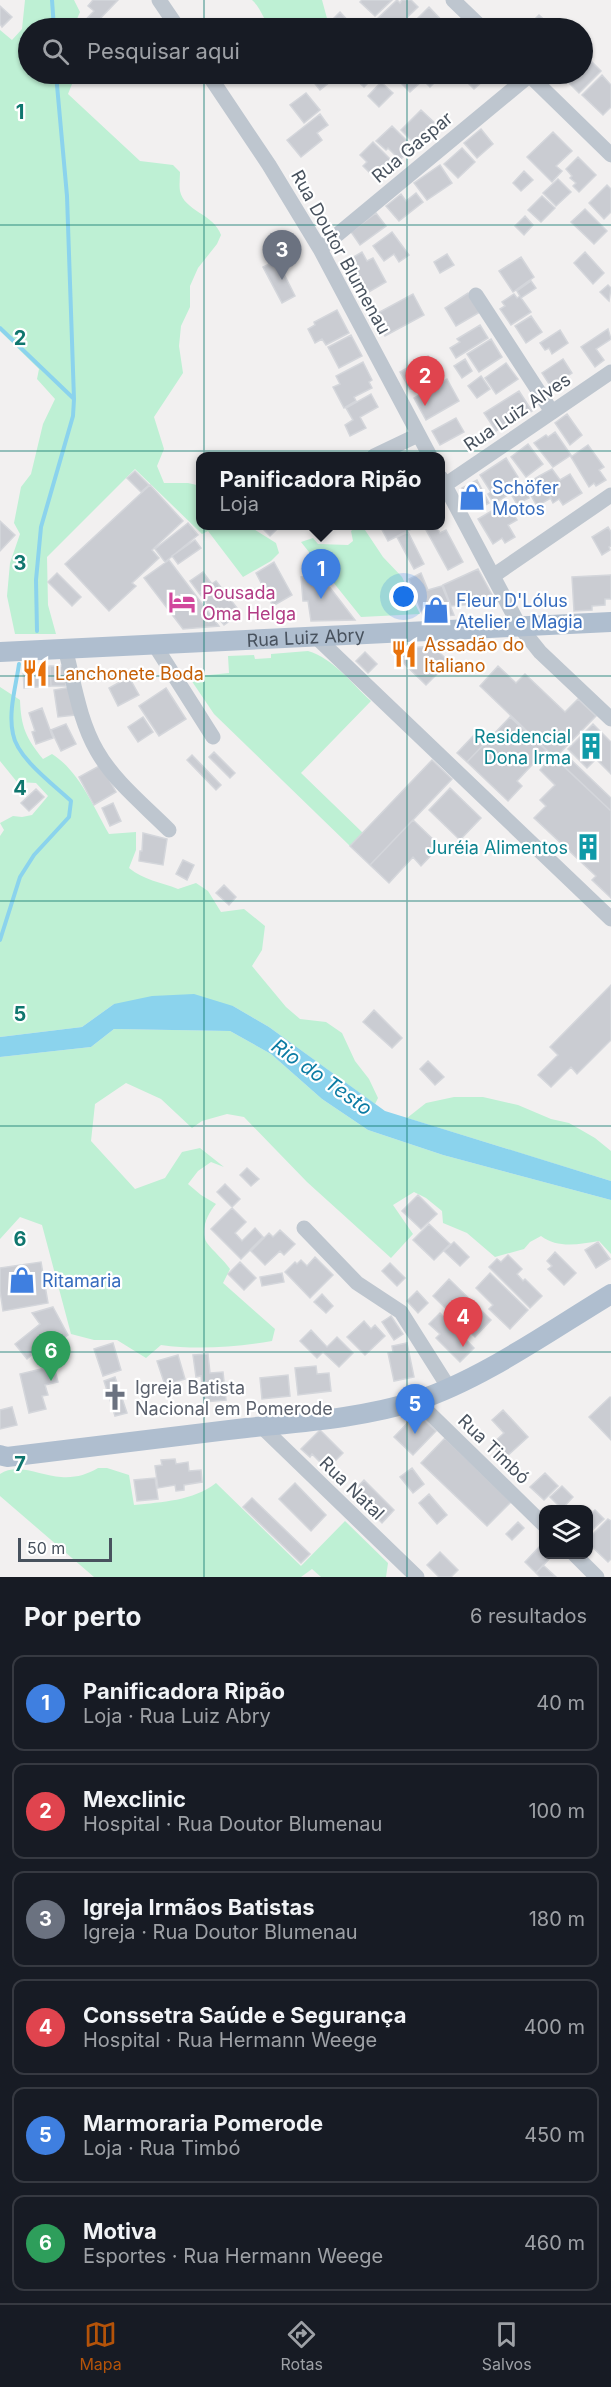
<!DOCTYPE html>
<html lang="pt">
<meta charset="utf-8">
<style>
body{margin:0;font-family:Inter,sans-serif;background:#242831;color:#f1f3f6}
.controls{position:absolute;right:18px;bottom:18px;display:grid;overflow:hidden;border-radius:12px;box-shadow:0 2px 4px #0004}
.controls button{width:54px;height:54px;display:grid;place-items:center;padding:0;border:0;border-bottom:2px solid #363941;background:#171b24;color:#f1f3f6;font:30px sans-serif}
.scale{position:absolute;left:18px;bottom:15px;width:94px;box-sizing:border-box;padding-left:6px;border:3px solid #48525e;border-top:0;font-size:16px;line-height:21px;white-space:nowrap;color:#48525e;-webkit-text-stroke:4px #fff;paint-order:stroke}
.you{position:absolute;left:404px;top:597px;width:21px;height:21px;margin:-15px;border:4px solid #fff;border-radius:50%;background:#1a73e8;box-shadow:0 0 0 9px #1a73e833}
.badge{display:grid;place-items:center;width:39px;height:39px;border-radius:50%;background:#b45309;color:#fff;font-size:20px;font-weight:700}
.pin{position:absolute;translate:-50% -50px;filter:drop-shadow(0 2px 3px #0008)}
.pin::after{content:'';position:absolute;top:32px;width:21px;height:18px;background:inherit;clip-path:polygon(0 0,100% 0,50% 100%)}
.popup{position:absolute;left:196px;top:452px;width:249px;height:78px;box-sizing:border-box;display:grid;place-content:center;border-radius:12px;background:#171b24;filter:drop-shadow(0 2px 4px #0005);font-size:20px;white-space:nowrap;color:#9ea1a6}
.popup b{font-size:22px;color:#f1f3f6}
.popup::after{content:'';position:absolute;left:50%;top:100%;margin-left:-12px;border:12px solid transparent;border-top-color:#171b24}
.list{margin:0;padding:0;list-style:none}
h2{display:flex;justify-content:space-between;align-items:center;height:78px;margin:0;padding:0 24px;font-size:26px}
h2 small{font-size:20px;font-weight:400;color:#9ea1a6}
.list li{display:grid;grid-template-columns:39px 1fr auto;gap:18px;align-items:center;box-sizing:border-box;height:96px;margin:0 12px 12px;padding:0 12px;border:2px solid #363941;border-radius:12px}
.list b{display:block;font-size:22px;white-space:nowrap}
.list p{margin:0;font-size:20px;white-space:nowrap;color:#9ea1a6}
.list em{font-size:20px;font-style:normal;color:#9ea1a6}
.icon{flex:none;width:33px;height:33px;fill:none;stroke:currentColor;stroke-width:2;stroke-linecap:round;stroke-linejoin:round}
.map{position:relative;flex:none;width:611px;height:1577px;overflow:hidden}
.search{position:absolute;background:#171b24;box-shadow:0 2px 4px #0004;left:18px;right:18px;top:18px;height:66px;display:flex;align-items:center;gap:15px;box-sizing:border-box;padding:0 21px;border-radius:33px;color:#9ea1a6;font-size:22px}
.sheet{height:726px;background:#171b24}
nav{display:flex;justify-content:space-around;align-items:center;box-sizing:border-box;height:84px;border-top:2px solid #363941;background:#171b24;font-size:16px;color:#9ea1a6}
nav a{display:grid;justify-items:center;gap:3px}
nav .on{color:#b45309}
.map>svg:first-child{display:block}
.green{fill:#bef0d4}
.water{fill:#8bd3ed}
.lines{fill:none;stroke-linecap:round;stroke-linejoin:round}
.stream{stroke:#8bd3ed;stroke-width:4}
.building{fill:#caccd2;stroke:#d4d6db;stroke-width:1.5}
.minor{stroke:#bec6cf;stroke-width:15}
.major{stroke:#afbecf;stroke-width:20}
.grid{fill:none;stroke:#0f766e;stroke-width:1.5;stroke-opacity:0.55}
.labels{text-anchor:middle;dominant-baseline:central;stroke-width:4.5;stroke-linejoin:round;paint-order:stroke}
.street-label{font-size:18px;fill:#48525e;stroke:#fff}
.shop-label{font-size:18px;fill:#366cbe;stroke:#fff;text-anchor:start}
.hotel-label{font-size:18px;fill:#b23c85;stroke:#fff;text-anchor:start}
.food-label{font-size:18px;fill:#c56008;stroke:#fff;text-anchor:start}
.culture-label{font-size:18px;fill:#0d838f;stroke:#fff;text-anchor:end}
.worship-label{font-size:18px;fill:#5b616d;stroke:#fff;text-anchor:start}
.water-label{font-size:20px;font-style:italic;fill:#0c7ca4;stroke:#fff}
.grid-label{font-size:20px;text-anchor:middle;font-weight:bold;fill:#0f766e;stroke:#fff;stroke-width:4.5;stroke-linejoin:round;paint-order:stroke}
</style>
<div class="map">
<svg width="611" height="1577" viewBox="0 0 611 1577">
<rect width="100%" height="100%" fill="#f2f0f0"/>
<path class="green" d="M25,0H74L80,12L73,28H28V74H76L68,94L140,161L173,165L180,172C180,178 179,185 180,191C184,211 214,214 221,235L217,244L198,268L190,286V307L181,326L179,346L183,373L154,417L164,449L157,466L164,483H188L201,486V526H249L276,543L279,553L271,561L243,577L208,531L202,534L135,469L47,557L48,605L56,634H15L7,596L10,563L20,534L14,523L21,487L31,474L43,424L55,399L37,379L39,369L0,331V30L12,40L22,29Z
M252,0H322L328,22L333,28H272C263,21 262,9 252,0Z
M356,527L365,530L383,557L402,577L420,614L361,617L301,542L313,538L318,544L348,545L353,541L351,531Z
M308,651C333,658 352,684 371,701L301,773L363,833L350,846L214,714L189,677L229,673L228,656L254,655L255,659L271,658V654Z
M0,687L20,700C21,727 26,738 43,759L52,754C79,771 93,806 109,834L136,832V850L129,868C143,880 161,882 178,889L196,883L208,891L221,912L244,909L265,926L262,950L252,966L286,1007L300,1019L326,1022L342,1033L355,1061L369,1079L378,1098L375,1104L269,1027L233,1006L114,1004L82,1027L0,1037V836L4,830L0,823L13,816L22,817L32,815L48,796L36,783L17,782L0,761Z
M114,1029L230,1031L271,1054L322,1099L368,1130L443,1155L611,1200V1254L599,1241C580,1244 558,1249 541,1236L530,1242L524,1249L495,1257L467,1233L443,1223L442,1211L426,1198L414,1192L393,1205L413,1234L391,1258L307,1182L244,1117L227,1114L202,1121L192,1128L161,1099L126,1083L95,1104L91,1141L135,1189L165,1178L182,1152L200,1148L224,1167L211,1162L198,1171L188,1184L201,1195L216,1204C208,1213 199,1231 207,1243C213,1251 224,1260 230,1269L223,1283L275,1329L272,1341C236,1347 197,1350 161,1345L146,1358L117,1340H94L71,1334L42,1225L20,1217L0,1239V1057L91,1047Z
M454,1097H483L518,1105L551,1119L569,1123L595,1138L611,1151V1181L407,1118L426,1103Z
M98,1468H107L129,1475L134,1505C162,1502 193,1501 216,1483L301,1566L345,1521L388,1563L386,1577H321L312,1569L301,1577H94L0,1496V1474C17,1462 42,1476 61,1477C75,1478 86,1475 98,1468Z"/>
<path class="water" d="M194,994L233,1006L269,1027L385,1111L611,1181V1200L443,1155L368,1130L322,1099L271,1054L230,1031L114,1029L91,1047L0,1057V1037L82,1027L114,1004L152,996Z"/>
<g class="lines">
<path class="stream" d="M52,0L54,28
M0,328L73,398
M37,631L36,580L41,527L73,416L74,399L67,196L56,74
M0,940L20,877L34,855L69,817L71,801C54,785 17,758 13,734C8,712 16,686 19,664"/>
</g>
<path class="building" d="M93,0H118L91,28H78L94,11L88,6Z
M362,0H392L375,16L360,2Z
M397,0L400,3L402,0H411L418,7L396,28H383L375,21Z
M0,6L12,17L2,27L0,24Z
M429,7L446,25L443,28H425L416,20Z
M340,12L351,24L346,28H341L332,20Z
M539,15L553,28H526Z
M587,57L601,71L579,93L565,79L570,74H582V61Z
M307,74H331L335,78L320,90Z
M356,74H371L374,77L364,87L353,77Z
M392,74H415L422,81L410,92Z
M417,74H443L430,87Z
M463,74H497L487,83L484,80L474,89L461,76Z
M602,75L611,85V107L603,115L582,95Z
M381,82L393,93L379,107L368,96Z
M306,93L320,110L304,123L290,105Z
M421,110L437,125L416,145L401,130Z
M320,114L328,125L317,133L322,140L301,157L287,140Z
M392,126L413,147L400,160L388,148L386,150L376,141Z
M481,129L493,144L477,158L464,143Z
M553,132L572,151L556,166L562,171L552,182L527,157Z
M373,142L393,162L376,179L363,166L367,162L360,155Z
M462,148L475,162L458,178L444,164Z
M578,157L596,175L579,192L573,186L576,183L570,178L572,176L566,169Z
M440,165L452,183L427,200L414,183Z
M524,171L533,180L521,191L513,183Z
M558,179L571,192L556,206L543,193Z
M607,185L611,189V212L604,219L589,203Z
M416,193L423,202L399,221L386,206L401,194L406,201Z
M542,196L555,208L541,222L528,210Z
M585,209L607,231L594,244L571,222Z
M376,213L386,226L360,245L351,232Z
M525,216L533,225L524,235L515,226Z
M392,232L409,255L399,262L394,254L384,261L373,246Z
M362,252L367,261L373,258L386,282L367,293L363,287L360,289L345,262Z
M585,252L604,273L593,284L574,263Z
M447,254L454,265L440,273L434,262Z
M521,257L534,277L513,292L499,271Z
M277,260L295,296L282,303L263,267Z
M531,281L536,288L521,298L531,312L511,325L500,309L505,306L502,302L514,294L517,298L520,296L517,291Z
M608,285L611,288L609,301L600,292Z
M468,293L480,312L456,326L445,308Z
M413,294L424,315L385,336L374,315Z
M337,310L349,333L326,345L322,339L315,343L308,329L315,325L314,322Z
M531,316L542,332L526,343L515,326Z
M480,325L488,338L456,358L450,348L460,342L457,339Z
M608,329L611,339L596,349L604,360L595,367L581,347Z
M560,330L568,343L552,354L549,348L545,350L540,343Z
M351,335L362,356L339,368L328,347Z
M491,339L502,357L479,372L467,354Z
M428,356L438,373L410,389L400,372Z
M465,359L472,371L462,378L454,366Z
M563,359L572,373L551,387L542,373Z
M363,362L372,380L369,382L372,388L354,397L356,401L344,408L333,387L340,384L336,376Z
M506,363L518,379L496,394L485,378Z
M481,376L490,389L477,398L468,386Z
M447,379L459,401L426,420L414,398Z
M519,391L532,411L516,421L515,419L496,431L484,413Z
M371,394L378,407L360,417L366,428L350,436L345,425L353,420L346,408Z
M567,414L582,435L570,445L555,423Z
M456,418L464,432L440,445L432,431Z
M555,432L571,455L553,467L534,443L546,435L548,437Z
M528,444L543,464L526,477L511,457Z
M588,445L604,467L599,470L606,480L596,486L594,483L589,487L571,457Z
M506,458L518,477L500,487L506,496L494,504L488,494L491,492L480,475Z
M552,469L560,480L570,474L582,493L563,505L559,499L553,503L539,476Z
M135,471L149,485L141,492L127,478Z
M539,476L551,498L537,506L525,485Z
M477,480L489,503L475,511L462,488Z
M150,485L183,521L152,550L159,558L132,583L136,586L109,611L65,564Z
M523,487L529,498L517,504L511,494Z
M508,505L517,520L508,525L515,537L505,543L502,538L493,544L478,519L495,509L496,511Z
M0,521L15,535L0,551Z
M188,523L198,535L165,562L155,549Z
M260,526H275L278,528L270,536Z
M380,526H417L388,541Z
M429,526H436L440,533L446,530L463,562L448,570L425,528Z
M608,527L611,532V546L609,547L610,550L602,555L592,537Z
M408,532L424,564L414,569L397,537Z
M195,540L201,548L178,564L172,556Z
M169,560L219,626L183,629L144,578Z
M274,562L292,595L273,606L256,573Z
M478,569L496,602L451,606L443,585Z
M203,572L212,584L199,593L190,581Z
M57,573L81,597L72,606L48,582Z
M421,573L428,590L442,586L454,615L424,618L409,579Z
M320,575L338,598L355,620L311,621L308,601H303L301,577Z
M611,575V599H605V605L592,606V610L574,611L572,577Z
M216,581L241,613L224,625L199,593Z
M433,646L449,662L426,685L393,653L395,649Z
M365,652L377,664L368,673L356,661Z
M50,666L51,686L24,688L23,668Z
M50,666H65L66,686H51Z
M498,666L516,683L525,674L565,712L578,699L596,716L555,758L480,686Z
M129,677L139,695L118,706L109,688Z
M71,687L75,715L58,717L54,690Z
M166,688L186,719L159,736L139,706Z
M42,708L53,738L36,744L32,732L35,731L29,713Z
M143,717L153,732L138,742L128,727Z
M510,717L546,750L517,781L522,786L508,801L467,762Z
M66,724L76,744L61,751L51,730Z
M593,724L611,742V774L596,759L587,768L568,749Z
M474,735L484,744L467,762L457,753Z
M214,752L235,773L230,778L209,757Z
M565,754L611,798V811L558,761Z
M192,755L221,785L216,790L187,760Z
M553,756L611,811V898L592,880L596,876L534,818L546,806L540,800L555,785L540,770Z
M432,760L452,779L370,865L350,846Z
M101,765L116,792L94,805L79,777Z
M450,788L481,818L460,840L429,810Z
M36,789L44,797L29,811L21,803Z
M113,803L121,821L110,826L102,808Z
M413,820L440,846L421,866L413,857L389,883L370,865Z
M143,833L167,839L163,865L139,861L140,851H142Z
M183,860L194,865L187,880L176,874Z
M224,885L236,897L229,905L216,893Z
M611,985V1040L577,1074L571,1067L551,1087L538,1075L558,1055L550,1047Z
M374,1010L402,1038L392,1048L363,1022Z
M428,1061L444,1077L435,1085L420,1069Z
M247,1168L259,1179L251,1186L240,1175Z
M225,1184L240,1199L232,1207L217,1192Z
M418,1195L437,1214L421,1229L402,1211Z
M232,1208L246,1222L235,1233L242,1241L255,1228L263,1237L241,1259L211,1229Z
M429,1224L450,1244L434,1260L413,1240Z
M280,1230L295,1244L284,1255L280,1251L265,1265L251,1251L269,1233L273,1237Z
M454,1242L469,1257L460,1266L444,1251Z
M598,1242L610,1259L596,1268L585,1250Z
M555,1252L576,1273L564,1285L548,1269L552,1266L547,1261Z
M508,1255L522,1269L517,1274L523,1281L525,1279L542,1296L530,1308L489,1267L497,1259L501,1262Z
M315,1257L333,1275L310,1298L285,1272L295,1262L297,1264L301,1260L307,1266Z
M41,1262L48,1303L3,1311L0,1291V1268Z
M240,1262L256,1278L244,1290L228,1274Z
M390,1263L405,1278L397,1286L382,1271Z
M282,1273L284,1282L262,1286L260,1277Z
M490,1273L528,1310L510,1329L489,1309L493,1305L476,1288Z
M449,1279L491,1320L475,1337L433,1296Z
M417,1291L428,1303L418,1313L407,1301Z
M322,1294L333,1306L326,1313L314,1302Z
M53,1307L68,1335L54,1345L53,1343L51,1345L48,1341L27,1359L15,1344L40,1324L32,1313Z
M440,1313L474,1348L460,1362L436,1338L440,1334L429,1324Z
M391,1316L403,1334L394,1340L382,1322Z
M364,1321L371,1329L375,1325L385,1336L365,1355L347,1337Z
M311,1330L327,1347L337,1337L353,1353L339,1367L323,1352L317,1358L300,1341Z
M113,1343L121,1370L103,1376L94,1349Z
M407,1343L414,1377L394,1381L388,1353L393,1352L392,1346Z
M208,1354L210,1373L223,1372L226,1400L204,1402L201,1376L196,1377L193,1355Z
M178,1355L185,1379L165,1385L157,1361Z
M54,1366L58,1382L45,1385L48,1395L42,1396L46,1409L29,1413L20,1374Z
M316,1366L317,1374L329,1373L331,1391L298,1395L295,1368Z
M288,1375L290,1396L262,1399L260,1378Z
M115,1377L127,1413L115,1416L104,1381Z
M610,1397L611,1398V1440L589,1417Z
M12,1407L17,1425L0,1429V1410Z
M503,1410L528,1437L505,1458L492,1444L504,1433L492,1420Z
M417,1413L436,1431L413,1455L394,1437Z
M320,1430L343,1453L327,1469L312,1454L310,1457L301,1449Z
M445,1438L511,1502L487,1526L421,1463Z
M175,1459L176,1464L188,1462L189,1471L201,1470L202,1482L184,1485V1490L176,1491L175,1485L158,1488L155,1466L162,1465L161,1460Z
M412,1468L424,1484L413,1493L400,1477Z
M545,1473L558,1486L544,1500L530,1487Z
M155,1478L158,1499L137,1501L134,1480Z
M364,1480L394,1510L382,1523L352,1493Z
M295,1483L326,1515L311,1531L279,1499Z
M562,1486L573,1497L562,1509L550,1497Z
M429,1494L447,1515L437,1524L419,1503Z
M252,1498L310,1554L301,1563L243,1507Z
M588,1510L591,1513L595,1510L604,1519L588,1534Z
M608,1519L611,1521V1559L608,1562L588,1543V1539Z
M518,1522L524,1528L512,1540L506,1534Z
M540,1546L544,1550V1554L551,1557L536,1573L525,1562Z
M440,1552L458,1570L451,1577H439L427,1565Z
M543,1565L556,1577H540L536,1573Z"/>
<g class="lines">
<path class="minor" d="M159,0L178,28
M453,0L482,28
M208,74L269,165L320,249L430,456
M528,74L611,155
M320,249L530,75
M476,295L552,412
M374,456L418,435
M441,478L520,627L540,652L611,719
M445,485L611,372
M493,576L611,495
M315,636L611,919
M154,644L213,737
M65,648C74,682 79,720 97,751C114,781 144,805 169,830
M304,1228L357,1283L401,1312L449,1388
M417,1401L544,1525
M261,1426L417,1577
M574,1554L597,1577"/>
<g class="major">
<path id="s1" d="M0,652L611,622"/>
<path d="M0,1455L7,1457C86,1447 166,1437 246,1428C302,1422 362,1418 416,1401C483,1379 551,1330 611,1294"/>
</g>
</g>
<path class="grid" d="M204,0V28M407,0V28M204,74V1577M407,74V1577M0,225H611M0,451H611M0,676H611M0,901H611M0,1126H611M0,1352H611"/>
<defs>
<symbol id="shop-bare" viewBox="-9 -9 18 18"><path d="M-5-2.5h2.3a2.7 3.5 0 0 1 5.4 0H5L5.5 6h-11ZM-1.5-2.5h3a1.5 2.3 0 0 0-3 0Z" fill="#3f7fe0" stroke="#fff" stroke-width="2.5" paint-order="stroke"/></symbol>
<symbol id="hotel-bare" viewBox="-9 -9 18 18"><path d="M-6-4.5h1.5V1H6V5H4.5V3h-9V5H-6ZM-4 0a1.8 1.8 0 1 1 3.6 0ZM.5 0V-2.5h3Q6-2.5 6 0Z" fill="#d1479c" stroke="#fff" stroke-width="2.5" paint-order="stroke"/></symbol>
<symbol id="restaurant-bare" viewBox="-9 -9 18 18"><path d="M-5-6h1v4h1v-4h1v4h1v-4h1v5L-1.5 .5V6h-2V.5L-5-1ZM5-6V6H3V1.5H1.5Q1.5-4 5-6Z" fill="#e8710a" stroke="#fff" stroke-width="2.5" paint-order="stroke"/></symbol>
<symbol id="building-bare" viewBox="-9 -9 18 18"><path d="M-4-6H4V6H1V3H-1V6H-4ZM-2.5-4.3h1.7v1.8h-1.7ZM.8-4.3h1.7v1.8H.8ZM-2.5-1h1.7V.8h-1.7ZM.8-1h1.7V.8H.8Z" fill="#0f9aa8" stroke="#fff" stroke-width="2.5" paint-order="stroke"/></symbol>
<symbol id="church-bare" viewBox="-9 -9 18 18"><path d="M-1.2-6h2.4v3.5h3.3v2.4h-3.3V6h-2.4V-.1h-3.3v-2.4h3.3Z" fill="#6b7280" stroke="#fff" stroke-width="2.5" paint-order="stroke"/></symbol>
</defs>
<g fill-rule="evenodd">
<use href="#shop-bare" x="453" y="478" width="38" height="38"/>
<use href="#hotel-bare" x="163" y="583" width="38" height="38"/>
<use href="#shop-bare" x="417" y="591" width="38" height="38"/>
<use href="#restaurant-bare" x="385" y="635" width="38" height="38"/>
<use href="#restaurant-bare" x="16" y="654" width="38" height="38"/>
<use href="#building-bare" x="572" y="727" width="38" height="38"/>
<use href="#building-bare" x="569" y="828" width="38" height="38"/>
<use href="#shop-bare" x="3" y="1261" width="38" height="38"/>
<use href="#church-bare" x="96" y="1378" width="38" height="38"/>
</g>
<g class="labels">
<g class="street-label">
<text transform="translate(412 147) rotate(-40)">Rua Gaspar</text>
<text transform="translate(341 252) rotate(61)">Rua Doutor Blumenau</text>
<text transform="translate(517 412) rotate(-34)">Rua Luiz Alves</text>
<text stroke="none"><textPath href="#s1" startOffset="306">Rua Luiz Abry</textPath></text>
<text transform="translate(494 1449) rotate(44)">Rua Timbó</text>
<text transform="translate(352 1488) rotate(44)">Rua Natal</text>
</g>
<g class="shop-label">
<text x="492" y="487">Schöfer<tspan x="492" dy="21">Motos</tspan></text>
<text x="456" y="600">Fleur D'Lólus<tspan x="456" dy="21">Atelier e Magia</tspan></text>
<text x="42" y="1280">Ritamaria</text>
</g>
<g class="hotel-label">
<text x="202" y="592">Pousada<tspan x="202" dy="21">Oma Helga</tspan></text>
</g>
<g class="food-label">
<text x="424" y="644">Assadão do<tspan x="424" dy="21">Italiano</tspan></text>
<text x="55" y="673">Lanchonete Boda</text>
</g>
<g class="culture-label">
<text x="571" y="736">Residencial<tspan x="571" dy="21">Dona Irma</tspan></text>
<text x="568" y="847">Juréia Alimentos</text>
</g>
<g class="worship-label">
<text x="135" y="1387">Igreja Batista<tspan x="135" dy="21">Nacional em Pomerode</tspan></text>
</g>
<g class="water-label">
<text transform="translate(322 1077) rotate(35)">Rio do Testo</text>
</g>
</g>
<g class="grid-label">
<text x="20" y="119">1</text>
<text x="20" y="345">2</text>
<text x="20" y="570">3</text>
<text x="20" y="795">4</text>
<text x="20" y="1021">5</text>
<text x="20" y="1246">6</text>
<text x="20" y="1471">7</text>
</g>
</svg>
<div class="controls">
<button><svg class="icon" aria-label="layers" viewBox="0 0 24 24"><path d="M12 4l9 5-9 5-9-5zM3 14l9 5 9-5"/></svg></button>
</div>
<div class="scale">50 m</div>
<div class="you"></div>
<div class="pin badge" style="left:321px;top:599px;background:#3f7fe0">1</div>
<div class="popup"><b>Panificadora Ripão</b>Loja</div>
<div class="pin badge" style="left:425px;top:406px;background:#e0444e">2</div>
<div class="pin badge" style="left:282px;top:280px;background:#6b7280">3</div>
<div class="pin badge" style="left:463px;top:1347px;background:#e0444e">4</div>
<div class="pin badge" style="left:415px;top:1434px;background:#3f7fe0">5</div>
<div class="pin badge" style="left:51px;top:1381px;background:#2e9e5b">6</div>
<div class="search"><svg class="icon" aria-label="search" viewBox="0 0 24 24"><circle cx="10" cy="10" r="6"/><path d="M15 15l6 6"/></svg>Pesquisar aqui</div>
</div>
<section class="sheet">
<h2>Por perto<small>6 resultados</small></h2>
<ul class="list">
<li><span class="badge" style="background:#3f7fe0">1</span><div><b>Panificadora Ripão</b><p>Loja · Rua Luiz Abry</p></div><em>40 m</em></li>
<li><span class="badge" style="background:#e0444e">2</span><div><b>Mexclinic</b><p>Hospital · Rua Doutor Blumenau</p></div><em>100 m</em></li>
<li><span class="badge" style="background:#6b7280">3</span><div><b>Igreja Irmãos Batistas</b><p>Igreja · Rua Doutor Blumenau</p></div><em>180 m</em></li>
<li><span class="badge" style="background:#e0444e">4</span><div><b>Conssetra Saúde e Segurança</b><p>Hospital · Rua Hermann Weege</p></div><em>400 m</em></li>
<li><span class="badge" style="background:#3f7fe0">5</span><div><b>Marmoraria Pomerode</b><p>Loja · Rua Timbó</p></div><em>450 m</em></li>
<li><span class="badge" style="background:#2e9e5b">6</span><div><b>Motiva</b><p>Esportes · Rua Hermann Weege</p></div><em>460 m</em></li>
</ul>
</section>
<nav>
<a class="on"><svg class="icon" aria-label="map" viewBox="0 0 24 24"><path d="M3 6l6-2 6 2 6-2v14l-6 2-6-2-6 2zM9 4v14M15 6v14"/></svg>Mapa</a>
<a><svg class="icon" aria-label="directions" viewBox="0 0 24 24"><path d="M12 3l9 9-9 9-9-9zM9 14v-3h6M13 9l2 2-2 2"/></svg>Rotas</a>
<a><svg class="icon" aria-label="saved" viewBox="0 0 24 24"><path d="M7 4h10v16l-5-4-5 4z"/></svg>Salvos</a>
</nav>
